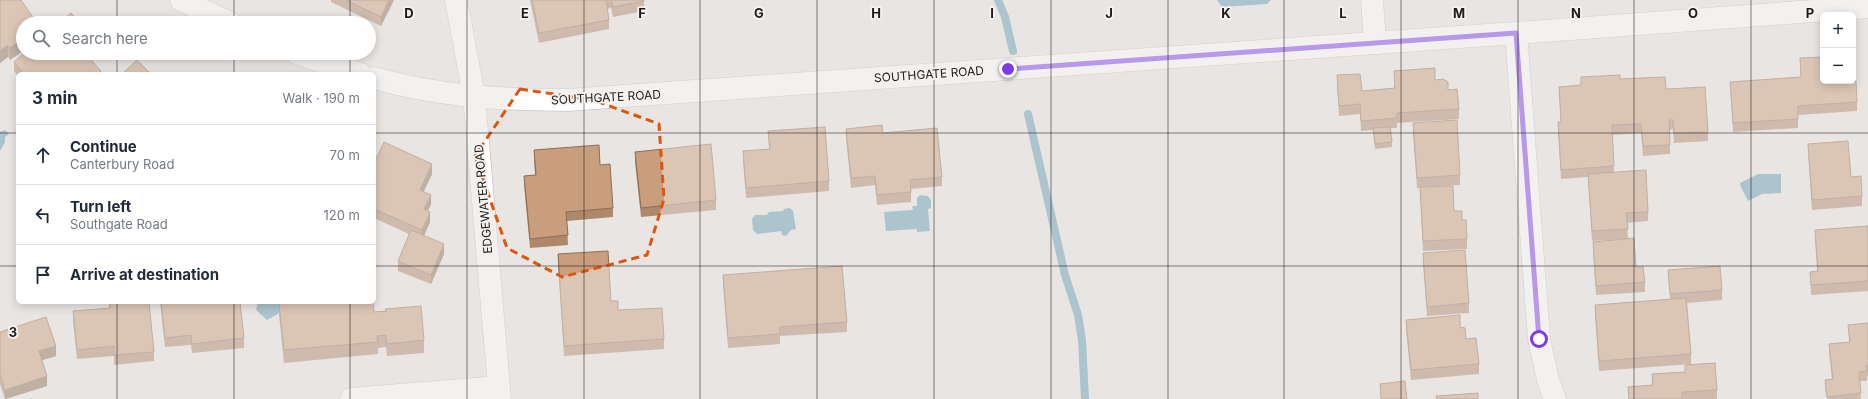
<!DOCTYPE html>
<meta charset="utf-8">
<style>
body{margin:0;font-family:Inter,sans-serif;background:#f2f2f3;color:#1f2937}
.controls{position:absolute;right:12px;top:12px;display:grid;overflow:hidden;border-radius:6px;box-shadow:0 2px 10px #0003}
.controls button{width:36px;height:36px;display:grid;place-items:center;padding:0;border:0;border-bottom:1px solid #e0e1e3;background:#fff;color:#1f2937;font:20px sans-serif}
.stop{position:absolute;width:12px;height:12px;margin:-9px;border:3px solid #7c3aed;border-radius:50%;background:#fff}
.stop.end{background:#7c3aed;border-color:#fff;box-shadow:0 1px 4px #0008}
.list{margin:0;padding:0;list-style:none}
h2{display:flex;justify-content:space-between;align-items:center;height:52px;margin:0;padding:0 16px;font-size:17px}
h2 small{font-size:13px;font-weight:400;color:#747a83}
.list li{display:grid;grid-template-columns:26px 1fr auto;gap:12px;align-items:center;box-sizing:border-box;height:60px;padding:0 16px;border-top:1px solid #e0e1e3}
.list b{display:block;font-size:15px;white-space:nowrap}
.list p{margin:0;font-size:13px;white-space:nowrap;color:#747a83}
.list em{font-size:13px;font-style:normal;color:#747a83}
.icon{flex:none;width:22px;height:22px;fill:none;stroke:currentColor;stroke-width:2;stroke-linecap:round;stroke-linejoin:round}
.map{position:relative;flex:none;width:1868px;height:399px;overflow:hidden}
.search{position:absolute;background:#fff;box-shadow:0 2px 10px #0003;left:16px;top:16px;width:360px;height:44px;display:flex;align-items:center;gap:10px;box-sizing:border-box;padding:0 14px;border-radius:22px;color:#747a83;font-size:15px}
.panel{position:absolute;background:#fff;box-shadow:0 2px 10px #0003;left:16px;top:72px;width:360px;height:232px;border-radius:6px}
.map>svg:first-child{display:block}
.water{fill:#619bb2}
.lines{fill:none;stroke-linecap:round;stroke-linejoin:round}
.stream{stroke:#619bb2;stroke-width:8}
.minor-casing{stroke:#b7b3b0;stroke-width:23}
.tertiary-casing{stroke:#b7b3b0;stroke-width:23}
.minor{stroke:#fff;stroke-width:22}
.tertiary{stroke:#fff;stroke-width:22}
.wall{fill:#ad886b}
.shaded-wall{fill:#8d6f57}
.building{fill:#c99e7c;stroke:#8d6f57}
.route{stroke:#7c3aed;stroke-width:5}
.marked{fill:none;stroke:#de560d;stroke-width:3;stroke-dasharray:8 5;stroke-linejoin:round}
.grid{fill:none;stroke:#1c1b1a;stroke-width:1;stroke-opacity:0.55}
.labels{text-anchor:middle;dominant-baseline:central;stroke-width:3.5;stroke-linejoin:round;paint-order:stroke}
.street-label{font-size:12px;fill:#1c1b1a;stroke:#f6f3f0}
.grid-label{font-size:13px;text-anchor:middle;font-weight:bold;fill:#1c1b1a;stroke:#f6f3f0;stroke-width:3.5;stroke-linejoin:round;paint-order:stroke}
</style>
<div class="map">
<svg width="1868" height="399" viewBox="0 0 1868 399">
<rect width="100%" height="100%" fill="#e9e5e3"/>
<path class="water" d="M1217,0H1271L1267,4L1222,7Z
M5,130L9,134L5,137V142L0,151V132Z
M1758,174H1781V193L1762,194L1748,201L1741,187L1740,183Z
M920,195L928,196L931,200V208L928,209L930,231L917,232V229L886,231L884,212L913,210L912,206H917V198Z
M790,208L793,211L796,229L791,230L786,236L782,235L781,231L757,234L753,230L752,219L755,215H767L769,212L783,211L784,209Z
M258,302H285L278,314L267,320L256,310Z"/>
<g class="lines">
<path class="stream" d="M998,0L1005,17L1013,51
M1028,114L1065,275L1078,315L1082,340L1085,399"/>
<defs>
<path id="minor" d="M456,0L474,96L500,399
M1372,0L1375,43
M351,399L499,387"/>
<path id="tertiary" d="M181,0L230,23
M1516,33L1539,339L1548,380L1555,399
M297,53L360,74
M374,78C436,96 503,100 568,100L1516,33L1868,7"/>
</defs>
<use href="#minor" class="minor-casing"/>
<use href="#tertiary" class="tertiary-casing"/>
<use href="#minor" class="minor"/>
<use href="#tertiary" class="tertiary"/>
</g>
<path class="wall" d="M0,0L23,23V51L10,60L8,57L0,63Z
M331,0H394L381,26L331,2Z
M530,0H644V11L613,17L611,8L607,9L609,20V29L539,43Z
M24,53H87L86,54L101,74H18V76L14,71V62Z
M1800,58L1845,82L1857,102V111L1798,115V128L1733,132L1730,82L1801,77Z
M1394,71L1435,80L1448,90L1459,109V119L1397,123V128H1391L1392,147L1375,149L1373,130L1361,131L1360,114L1339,116L1337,85V75L1362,91L1394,88Z
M1620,79L1666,89L1708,132V141L1674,143L1673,129L1670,130V154L1643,156L1641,133L1612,135L1614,172L1648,212V221L1627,223L1628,239L1636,267L1645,282V292L1596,295L1593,251V242L1625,239L1592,241L1588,177L1561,179L1558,131V122H1561L1559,87L1581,85Z
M1413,123L1460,175V185L1425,187L1454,211L1462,220L1467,239V249L1423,251L1420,188H1417L1413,133Z
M846,129L883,133L942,177V186L911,189V202L877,205L875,185L851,188L846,138Z
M768,131L829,181V191L746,198L743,160V151L769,149Z
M1808,144L1851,177L1862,196V206L1812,210L1808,153Z
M534,150L600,165L613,208V217L567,221L568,245L530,248L524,185V176L535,175L534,159Z
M635,152L716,200V210L641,217L635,162Z
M374,163L432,174L424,191L431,204L428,211L430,222L424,236L444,254L431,284L398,271V261L409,234L374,218Z
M1868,226V291L1811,295L1810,272L1817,271L1815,239V230Z
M1423,253L1469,303V313L1427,316L1423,263Z
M558,254L611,301L618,310L664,339V349L564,356L558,264Z
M1668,270L1722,290V300L1687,303L1691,354V364L1599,371L1595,314V305L1670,299Z
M723,275L847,322V332L780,336V344L728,348L723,284Z
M109,302H149L154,352V361L114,365V356L77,359L73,321V311L109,308Z
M160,302H240L244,338V348L192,353L191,345L165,347Z
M279,303L374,312L385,311V309L424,340V353L387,356L386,347L378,348V354L284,363L279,315Z
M1406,320L1460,327L1479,364V374L1411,380L1406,330Z
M1868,323V376H1867V381H1860L1861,399H1827L1825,389V380L1832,379L1829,353V344L1849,342L1848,325Z
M0,332L56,356L42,360L47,386L5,399L0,384Z
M1685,365L1717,390V399H1628V387L1652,385V374L1685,372Z"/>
<path class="shaded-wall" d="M389,0H394L381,26V17Z
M23,38V51L10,60V48Z
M8,45V57L0,63V51Z
M432,164V174L420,199V190Z
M431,195V204L424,219V209Z
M430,212V222L422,240V230Z
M444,244V254L431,284V275Z
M56,346V356L39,361V351Z
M47,376V386L5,399V390Z"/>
<path class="building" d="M0,0H21L37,23H23V38L10,48L8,45L0,51Z
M346,0H389L381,17Z
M532,0H606L609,20L539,33Z
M611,0H644V1L613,7Z
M71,13L80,23H59Z
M24,53H85L101,71L98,74H24L14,62Z
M1823,57V81H1845V82L1856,81L1857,102L1798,106V119L1733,123L1730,82L1801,77L1800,58Z
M137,60L151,74H122Z
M1435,68V80L1443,79L1448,82V90L1457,89L1459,109L1397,113V118L1361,121L1360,104L1339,106L1337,75L1360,74L1362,91L1395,88L1394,71Z
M1620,75V79L1665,77L1666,89L1705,87L1708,132L1674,133L1673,120H1669L1670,145L1643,146L1641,124L1612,125L1614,166L1561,170L1558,122H1561L1559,87L1581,85V77Z
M1457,120L1460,175L1417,178L1413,123Z
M882,125L883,133L937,128L942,177L910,180L911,192L877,195L875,176L851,178L846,129Z
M825,127L829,181L746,188L743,151L770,149L768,131Z
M1390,127L1392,142L1375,144L1373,128Z
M1848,141L1851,177L1861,176L1862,196L1812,200L1808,144Z
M384,142L432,164L420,190L431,195L424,209L430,212L422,230L374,209V163Z
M711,144L716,200L641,208L635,152Z
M599,145L600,165L610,164L613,208L566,212L568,235L530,239L524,176L536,175L534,150Z
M1646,170L1648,212L1626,213L1628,229L1592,231L1588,174Z
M1453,186L1454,211H1462V220H1466L1467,239L1423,241L1420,187Z
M1868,226V281L1811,285L1810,272L1818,271L1815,230Z
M411,230L444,244L431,275L398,261Z
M1634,238L1636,267H1643L1645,282L1596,286L1593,242Z
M1465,250L1469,303L1427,307L1423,253Z
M608,251L611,301H618V310L662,308L664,339L564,346L558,254Z
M842,266L847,322L780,327V334L728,338L723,275Z
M1720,266L1722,290L1670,294L1668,270Z
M1686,298L1691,354L1599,361L1595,305Z
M109,302H149L154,352L114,355V346L77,350L73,311L110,308Z
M161,302H240L244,338L192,344L191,335L165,338Z
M289,302H373L374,312L387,311L385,309L421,306L424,340L387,344L386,335L377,336L378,342L284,350L279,303Z
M1460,315V327L1465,328L1466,339L1476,338L1479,364L1411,370L1406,320Z
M46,317L56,346L39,351L47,376L5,390L0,374V332Z
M1868,323V366H1866L1867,371L1859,372L1861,393L1827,397L1825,380L1833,379L1829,344L1850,342L1848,325Z
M1715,363L1717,390L1682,392V399H1629L1628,387L1653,385L1652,374L1685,372V365Z
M1405,381L1407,399H1381L1380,384Z
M1478,393V399H1437L1436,396Z"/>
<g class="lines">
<path class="route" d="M1008,69L1516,33L1539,339"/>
</g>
<path d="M0 0H1868V399H0ZM520,89L593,100L659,124L664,199L647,255L562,277L507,248L475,156Z" fill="#e9e5e3" fill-opacity=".55" fill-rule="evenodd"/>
<path class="marked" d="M520,89L593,100L659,124L664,199L647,255L562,277L507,248L475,156Z"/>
<path class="grid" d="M117,0V23M234,0V23M350,0V23M467,0V399M584,0V399M700,0V399M817,0V399M934,0V399M1051,0V399M1168,0V399M1284,0V399M1401,0V399M1518,0V399M1634,0V399M1751,0V399M117,53V74M234,53V74M350,53V74M0,133H18M374,133H1868M0,266H18M374,266H1868M117,302V399M234,302V399M350,302V399"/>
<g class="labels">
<g class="street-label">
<text transform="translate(929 74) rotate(-4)">SOUTHGATE ROAD</text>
<text transform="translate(606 97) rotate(-3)">SOUTHGATE ROAD</text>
<text transform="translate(483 199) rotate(-95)">EDGEWATER ROAD</text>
</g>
</g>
<g class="grid-label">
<text x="409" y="18">D</text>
<text x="525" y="18">E</text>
<text x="642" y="18">F</text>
<text x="759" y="18">G</text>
<text x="876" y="18">H</text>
<text x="992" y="18">I</text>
<text x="1109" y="18">J</text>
<text x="1226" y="18">K</text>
<text x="1343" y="18">L</text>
<text x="1459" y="18">M</text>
<text x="1576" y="18">N</text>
<text x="1693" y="18">O</text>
<text x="1810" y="18">P</text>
<text x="13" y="337">3</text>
</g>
</svg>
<div class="controls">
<button>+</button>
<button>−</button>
</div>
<div class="stop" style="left:1539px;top:339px"></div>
<div class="stop end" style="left:1008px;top:69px"></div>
<div class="search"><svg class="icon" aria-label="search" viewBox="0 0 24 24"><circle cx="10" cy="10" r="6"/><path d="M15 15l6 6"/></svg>Search here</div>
<section class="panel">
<h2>3 min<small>Walk · 190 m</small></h2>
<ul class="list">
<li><svg class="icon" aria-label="ahead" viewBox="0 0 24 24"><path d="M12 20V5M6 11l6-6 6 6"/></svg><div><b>Continue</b><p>Canterbury Road</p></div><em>70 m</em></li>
<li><svg class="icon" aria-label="left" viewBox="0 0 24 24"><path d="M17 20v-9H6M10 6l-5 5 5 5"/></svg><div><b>Turn left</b><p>Southgate Road</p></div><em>120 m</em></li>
<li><svg class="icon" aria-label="arrive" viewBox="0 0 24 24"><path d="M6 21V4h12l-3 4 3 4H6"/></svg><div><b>Arrive at destination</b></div></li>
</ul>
</section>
</div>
